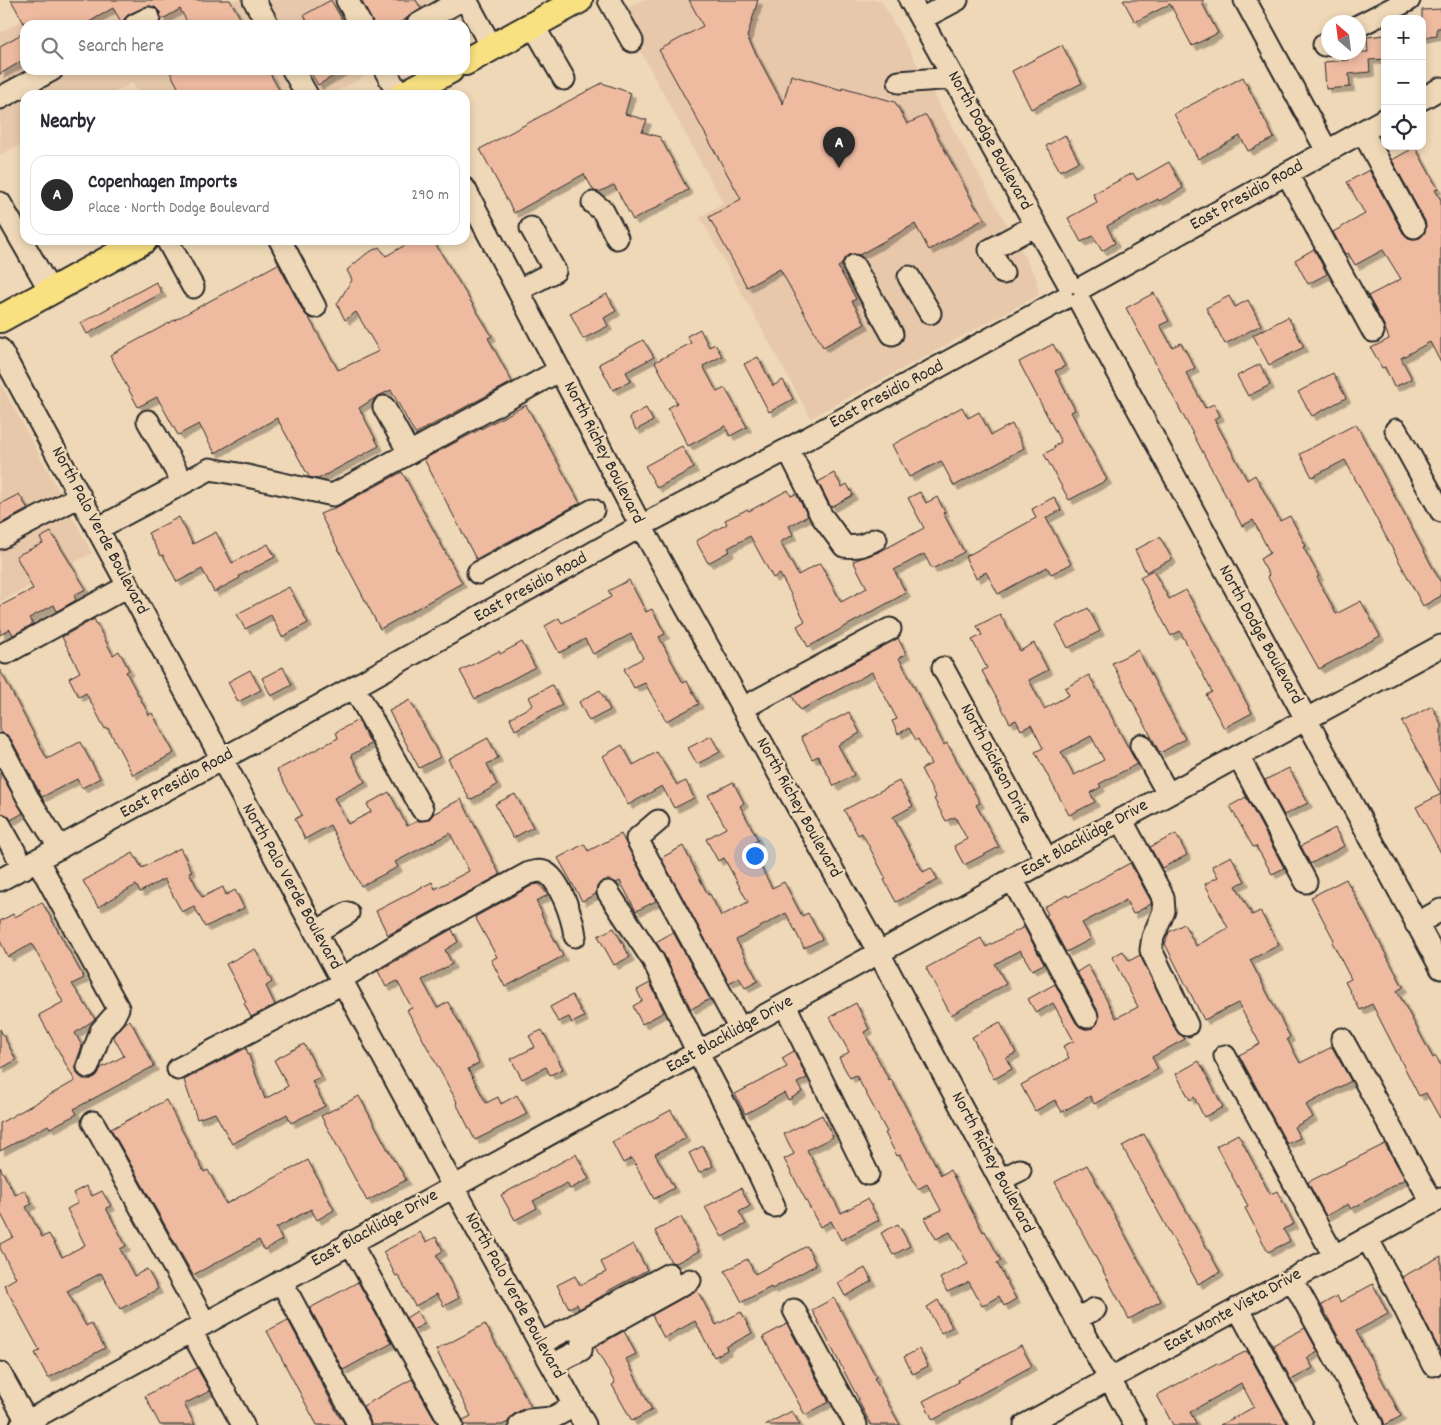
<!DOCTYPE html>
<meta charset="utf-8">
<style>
body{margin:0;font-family:Dekko,sans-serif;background:#f2f2f3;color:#2b2b33}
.controls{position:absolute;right:15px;top:15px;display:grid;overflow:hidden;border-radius:10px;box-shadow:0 2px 8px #0003}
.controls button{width:45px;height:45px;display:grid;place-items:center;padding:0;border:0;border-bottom:1px solid #e1e1e2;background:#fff;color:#2b2b33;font:25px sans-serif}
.compass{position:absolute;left:1321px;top:15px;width:45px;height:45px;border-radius:50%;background:#fff;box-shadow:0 2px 8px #0003;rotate:332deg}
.you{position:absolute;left:754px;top:855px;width:18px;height:18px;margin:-12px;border:4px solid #fff;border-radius:50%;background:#1a73e8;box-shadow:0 0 0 8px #1a73e833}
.badge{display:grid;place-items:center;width:32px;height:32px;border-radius:50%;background:#2b2b2b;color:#fff;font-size:16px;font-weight:700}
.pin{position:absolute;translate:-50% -41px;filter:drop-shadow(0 1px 2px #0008)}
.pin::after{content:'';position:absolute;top:26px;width:18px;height:15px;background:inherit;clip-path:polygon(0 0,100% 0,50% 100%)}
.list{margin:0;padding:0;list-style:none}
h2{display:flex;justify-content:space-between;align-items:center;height:65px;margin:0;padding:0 20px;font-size:21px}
h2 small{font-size:16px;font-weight:400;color:#7c7c81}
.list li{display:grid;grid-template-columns:32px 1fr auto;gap:15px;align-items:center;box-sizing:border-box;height:80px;margin:0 10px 10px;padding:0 10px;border:1px solid #e1e1e2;border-radius:15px}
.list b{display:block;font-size:19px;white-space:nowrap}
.list p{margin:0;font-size:16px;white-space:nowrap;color:#7c7c81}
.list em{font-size:16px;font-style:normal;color:#7c7c81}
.icon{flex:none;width:28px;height:28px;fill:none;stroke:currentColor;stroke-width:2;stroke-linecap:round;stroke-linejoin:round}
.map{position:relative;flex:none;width:1441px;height:1425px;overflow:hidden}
.search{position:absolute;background:#fff;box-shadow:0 2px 8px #0003;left:20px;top:20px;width:450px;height:55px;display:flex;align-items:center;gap:12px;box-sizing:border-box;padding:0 18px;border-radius:15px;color:#7c7c81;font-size:19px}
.panel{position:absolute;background:#fff;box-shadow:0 2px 8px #0003;left:20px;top:90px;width:450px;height:155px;border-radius:15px}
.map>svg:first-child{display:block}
.built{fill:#e7c8ab}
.building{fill:#eebaa0;stroke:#2b2b2b;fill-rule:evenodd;filter:url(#shadow)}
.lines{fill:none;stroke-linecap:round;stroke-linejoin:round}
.minor-casing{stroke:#2b2b2b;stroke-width:25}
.major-casing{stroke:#2b2b2b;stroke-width:30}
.minor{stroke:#efd8b7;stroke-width:21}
.major{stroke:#f9e181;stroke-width:26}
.labels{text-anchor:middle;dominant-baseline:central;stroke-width:5;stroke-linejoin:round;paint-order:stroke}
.street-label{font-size:18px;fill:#2b2b2b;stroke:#efd8b7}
</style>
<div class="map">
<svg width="1441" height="1425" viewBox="0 0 1441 1425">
<defs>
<filter id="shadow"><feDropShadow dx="4.5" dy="4.5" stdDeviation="0" flood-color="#0004"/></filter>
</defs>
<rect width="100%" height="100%" fill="#efd8b7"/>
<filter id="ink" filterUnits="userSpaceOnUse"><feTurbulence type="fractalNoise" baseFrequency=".02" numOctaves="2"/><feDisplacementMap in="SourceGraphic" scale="10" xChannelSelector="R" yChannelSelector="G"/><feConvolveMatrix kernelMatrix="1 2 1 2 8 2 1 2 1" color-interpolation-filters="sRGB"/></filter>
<g filter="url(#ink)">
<path class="built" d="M58,0H174L188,25H25V70H213L227,95H139L132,83L109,95H25V142L0,155V33Z
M175,0H445L455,18L454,25H189Z
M642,0H881L1036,277L1039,295L811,418L700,217L723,203L619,12Z
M214,70H376L330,95H229Z
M0,382L92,553L0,602Z"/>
<path class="building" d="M11,0H230L244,25H189L180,9L161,20L160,12L155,7L149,6L129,14L124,19L123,25L113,8L84,25H25Z
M331,0L345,25H309L304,15Z
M361,0H416L421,9L396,25H374Z
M689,0H758L747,37L783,104L791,75L842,90V87L895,102L907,124L926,115L976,208H978L984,219L929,250L915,224L859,255L854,254L848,255L844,259L842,264L838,267L856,299L852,301L865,324L823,347L780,269L747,287L709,217L741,199L659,50L703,26Z
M1123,0H1203V5L1218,33L1192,46L1170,4L1135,22Z
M1441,9V28H1437V36L1422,38V10Z
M25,32V59L0,74V46Z
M1385,35V59L1369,60L1370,72L1349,74L1350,87L1326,89L1324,62L1348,60L1347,52H1368L1367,37Z
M1062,45L1082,83L1031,109L1012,71Z
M169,70H268L282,95H182Z
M309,70H344L318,85Z
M1243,77L1274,138L1248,151L1240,136L1198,159L1174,114Z
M602,83L631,93L625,114L647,120L642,132L660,137L688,190L633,220L614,185L599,192L594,191L584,174L514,213L480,149Z
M1065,135L1079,161L1060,171L1046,146Z
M1415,147L1438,189L1435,190L1441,200V363L1430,342L1401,358L1412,379L1394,387L1385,367L1382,368L1371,348L1389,339L1384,325L1368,296L1401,279L1383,250L1355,265L1348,253L1345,254L1333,232L1365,214L1347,182L1369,170L1403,233L1408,238L1414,239L1420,238L1424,234L1426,228L1425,221L1392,160Z
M1169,162L1183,188L1159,201L1158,199L1107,226L1115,243L1102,251L1093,236L1081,242L1068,218L1097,202L1093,194L1133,173L1137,180Z
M414,240H433L492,336L488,338L512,382L415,434L391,390L378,396L359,408L379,446L318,479L309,477L277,418L215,453L199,424L178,435L157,397L138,407L110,355L278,264L304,313L309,318L338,370L379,351L356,312L345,320L337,304L352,280L347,270L366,254L379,247L386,256Z
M1314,249L1327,274L1308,284L1295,260Z
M156,282L162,293L87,334L81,323Z
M1154,293L1169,321L1160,325L1172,347L1181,343L1195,368L1186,373L1205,408L1214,404L1220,416L1214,419L1247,480L1255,475L1280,521L1290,516L1306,546L1303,547L1319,576L1317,577L1336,614L1361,601L1380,636L1319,669L1267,576L1269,575L1260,559L1270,553L1253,520L1242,526L1126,308Z
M607,294L616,311L604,318L608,326L583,339L570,313Z
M1229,296L1235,307L1248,300L1261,325L1225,344L1206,308Z
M1288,317L1304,347L1269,365L1253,335Z
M700,329L709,347L715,344L722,356L703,366L717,392L725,388L747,427L730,436L725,426L688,446L668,408L677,403L655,362L691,343L687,336Z
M643,340L654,357L626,372L631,381L613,390L599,364Z
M1053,344L1065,366L1055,371L1075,410L1071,412L1107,480L1069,500L1044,454L1055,448L1054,446L1061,442L1019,362Z
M758,357L773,386L783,380L793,399L769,412L744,364Z
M1260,364L1270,385L1248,396L1237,376Z
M1333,373L1346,398L1312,416L1298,392Z
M526,405L580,503L476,559L424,459Z
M962,407L968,418L979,412L991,435L1012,424L1024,448L954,486L941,461L909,477L892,445Z
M646,408L653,421L636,430L629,417Z
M1356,424L1441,583V596L1423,606L1345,460L1312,477L1300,454Z
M682,446L694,468L657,488L645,466Z
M402,472L462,583L380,629L320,514L339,506Z
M834,473L842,487L847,484L853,495L831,507L818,482Z
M788,490L791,496L796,494L808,516L789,526L793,535L780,542L798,575L820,563L841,602L867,588L853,561L879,552L924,528L908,498L920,492L926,503L937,497L945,512L943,513L964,552L932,569L924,554L894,570L906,593L808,647L797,626L805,621L780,574L773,578L750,536L728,548L730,551L708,563L696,541L727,524L725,520L748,509L749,511Z
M19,494L28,509L0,524V504Z
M1054,497L1061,510L1046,518L1071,564L1051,574L1047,567L998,594L986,572L976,578L965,557L1036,518L1032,509Z
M179,517L193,544L216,532L232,563L268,544L275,557L239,576L240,578L214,592L202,569L177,582L163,555L161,556L148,533Z
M51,532L86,589L74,595L76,600L57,611L54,605L29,618L33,624L13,635L10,629L0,635V606L33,589L16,556L43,543L40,538Z
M1160,537L1172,559L1146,572L1135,550Z
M1153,570L1169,599L1186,590L1252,713L1224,728L1206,695L1212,692L1180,631L1171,636L1140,577Z
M629,580L646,612L652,609L665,634L659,637L683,683L687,681L699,704L666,721L645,683L634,688L624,669L643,658L631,634L593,654L585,639L559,653L545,626L559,618L562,623L611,597L608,591Z
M289,587L308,623L282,637L271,615L245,629L237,614Z
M1088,608L1100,631L1068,648L1056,625Z
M1000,614L1020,651L1034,643L1048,670L1029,680L1044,709L1069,695L1065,688L1089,675L1137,764L1099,784L1101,787L1090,793L1095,802L1069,815L1035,752L1043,748L1031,725L1021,730L1016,720L1010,723L982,671L987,668L972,640L982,635L977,626ZM1091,736L1104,760L1074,775L1061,752Z
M94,619L113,655L119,651L129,670L126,672L149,715L152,713L174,753L133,775L108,728L105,729L86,693L79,697L69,678L80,672L62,637Z
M898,638L906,654L899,658L944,745L947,743L980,803L976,805L999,847L964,865L954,846L967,839L955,817L946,821L934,799L936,798L921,769L931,764L918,739L916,740L909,728L898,734L892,721L897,719L872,672L800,710L792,696Z
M522,642L535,667L475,699L460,671L499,651L500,654Z
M1138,650L1185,739L1160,753L1112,663Z
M283,667L292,685L271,696L262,678Z
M0,670L47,759L80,742L100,778L82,788L77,779L42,797L11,739L7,735L0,732Z
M250,670L261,690L238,702L228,682Z
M552,685L562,705L515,730L510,718L533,705L529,697Z
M600,690L610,710L589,721L579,702Z
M410,700L440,757L419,768L389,711Z
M1432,706L1441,724V794L1402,722Z
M849,712L860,733L838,745L854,775L834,786L818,756L812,759L801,737Z
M358,720L371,744L351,755L365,782L334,798L348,824L371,812L367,804L389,792L407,826L418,821L428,820L433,814L461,799L500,875L388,935L376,911L432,882L435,889L469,871L450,833L395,862L398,867L361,886L330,825L305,839L295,819L302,815L277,770L338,738L336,732Z
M711,736L720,752L697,764L688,748Z
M488,738L498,758L487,764L497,785L470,800L448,759Z
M622,745L633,765L657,752L677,785L686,781L694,798L674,808L662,786L628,805L603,756Z
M1289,768L1308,803L1284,815L1265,780Z
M0,772L23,813L11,820L7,815L0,813Z
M899,781L913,806L893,817L923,872L931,868L938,880L896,902L884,880L886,879L862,833L858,835L844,810Z
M733,782L744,803L740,806L758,840L749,845L772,888L784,882L802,916L808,913L822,939L804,948L786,913L736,940L758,981L745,988L739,977L729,983L661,858L683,846L708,895L710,894L721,916L748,902L724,858L718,861L706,839L726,828L708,795Z
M515,794L533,827L513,838L495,804Z
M1441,794V853L1416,807Z
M1246,797L1284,868L1272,874L1256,846L1253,847L1230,806Z
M1335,828L1344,846L1310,864L1301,846Z
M621,834L656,901L636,911L620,881L616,883L608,880L602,881L597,887L596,894L582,901L558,858L584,844L588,851Z
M1176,834L1187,855L1162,868L1150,847Z
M180,848L192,871L189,872L202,897L223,887L226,895L235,890L244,908L205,927L194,906L182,912L164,879L140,892L136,885L98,907L83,881L133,853L142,868Z
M1231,856L1245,881L1236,886L1252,915L1260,911L1279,945L1250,960L1290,1037L1287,1039L1300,1063L1332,1047L1351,1081L1306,1105L1313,1117L1294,1127L1300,1138L1287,1144L1239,1055L1260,1044L1238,1003L1204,1020L1165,944L1169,932L1184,924L1196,946L1228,928L1205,884L1218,877L1212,866Z
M1130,863L1151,901V904L1133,914L1126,900L1082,923L1091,939L1066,952L1046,915L1048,914L1044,907L1067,895L1068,897Z
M1346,879L1403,987L1397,991L1433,1058L1436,1056L1441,1066V1120L1426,1093L1419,1096L1372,1004L1360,1010L1345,982L1351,979L1332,942L1334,940L1311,897Z
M539,884L548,895L536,901L542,913L541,914L563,956L505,987L491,960L497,957L475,917L533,885Z
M42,902L84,978L72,984L95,1019L75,1033L82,1046L76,1063V1069L78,1075L83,1079H91L96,1076L101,1068L124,1056L113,1036L124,1023L130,1020L154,1066L74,1109L77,1114L50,1128L48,1125L0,1151V1123L75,1081L39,1015L63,1002L32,944L8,957L0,941V921L13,914L15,917Z
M1024,927L1044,964L1032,970L1020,950L995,964L1006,984L951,1015L926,968L981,938L986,947Z
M614,928L630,957L614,965L598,936Z
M452,929L458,942L445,950L452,964L422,980L437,1008L448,1002L460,1024L479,1063L468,1069L486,1103L498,1097L501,1104L517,1095L527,1114L475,1140L456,1103L457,1102L407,1010L412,1008L397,981L386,987L378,971Z
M673,932L710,999L691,1009L664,955L656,942Z
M255,949L272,982L266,986L275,1005L251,1017L244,1003L246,1002L226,964Z
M1123,951L1129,961L1140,955L1176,1030L1185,1039L1152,1057L1158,1069L1094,1104L1090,1096L1062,1112L1055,1100L1035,1111L1021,1085L1069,1058L1063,1046L1074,1041L1053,1003L1036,1013L1028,999L1055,984L1076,1023L1080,1027L1086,1029L1093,1028L1097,1024L1099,1018L1098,1011L1077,972L1088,965L1116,1018L1138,1007L1112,957Z
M650,983L664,1012L642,1024L633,1006L642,1001L637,990Z
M572,995L584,1017L572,1023L569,1017L558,1022L550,1007Z
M856,1003L869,1029L864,1032L889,1080L891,1079L941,1175L950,1170L983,1232L985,1231L1001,1261L997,1263L1016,1299L1004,1306L999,1296L982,1306L969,1282L947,1292L940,1278L968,1264L950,1232L936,1239L925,1218L941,1210L927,1184L918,1189L900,1155L897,1156L885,1133L887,1132L856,1075L850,1078L839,1058L849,1052L830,1017Z
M1000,1022L1016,1053L1006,1058L1012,1069L994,1079L972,1037Z
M0,1029L16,1060L0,1069Z
M542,1030L563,1069L550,1075L546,1067L522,1079L511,1059L535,1047L529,1036Z
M304,1044L321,1077L312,1081L325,1106L291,1123L287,1114L232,1144L215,1113L197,1119L184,1080L246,1048L265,1099L288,1086L274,1060Z
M794,1051L807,1078L797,1083L802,1092L788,1100L784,1093L745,1114L735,1094L787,1067L782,1058Z
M1199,1061L1223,1107L1204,1117L1194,1097L1190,1100L1176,1074Z
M359,1096L394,1161L395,1160L406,1180L367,1201L321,1116Z
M166,1100L204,1172L208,1170L226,1204L308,1160L334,1210L317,1220L311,1209L276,1228L282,1240L264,1250L259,1240L193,1275L111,1129Z
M671,1110L686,1138L655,1154L674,1188L654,1199L632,1158L623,1163L612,1142Z
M822,1115L833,1137L807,1150L841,1213L867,1199L879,1220L841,1240L831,1221L820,1227L784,1159L794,1154L784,1134Z
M1144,1134L1220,1272L1198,1284L1122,1146Z
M1238,1134L1270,1194L1277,1191L1294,1224L1283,1229L1290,1241L1268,1252L1245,1208L1248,1206L1216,1146Z
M1385,1144L1405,1179L1351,1209L1348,1204L1326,1216L1308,1182Z
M703,1146L713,1166L699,1173L689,1153Z
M576,1154L589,1179L570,1189L567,1183L533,1201L537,1208L515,1220L501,1195Z
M1087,1165L1161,1301L1129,1319L1055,1182Z
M0,1167L15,1195L25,1190L32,1204L26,1207L42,1237L49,1234L62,1257L85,1245L67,1209L78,1203L73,1193L86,1186L92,1196L102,1191L111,1206L106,1208L126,1246L120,1249L134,1276L147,1269L158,1289L120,1309L101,1273L67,1291L86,1326L91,1323L105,1348L48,1378L35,1353L40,1351L4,1285L16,1278L0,1248V1244L13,1237L0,1212Z
M741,1188L750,1206L739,1212L746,1224L722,1237L705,1207Z
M681,1217L699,1251L676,1263L671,1262L655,1231Z
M898,1224L910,1246L893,1255L881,1233Z
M420,1232L426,1242L436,1237L443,1251L436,1255L459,1298L444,1306L437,1294L415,1306L398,1275L396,1276L383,1252Z
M633,1244L647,1270L606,1292L607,1293L579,1309L577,1304L569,1308L557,1285L575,1276L580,1285L606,1272L601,1262Z
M807,1246L816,1265L772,1289L771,1287L742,1302L725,1271L747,1259L755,1274Z
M1441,1256V1353L1402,1277Z
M865,1268L872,1281L845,1296L838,1283Z
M358,1282L392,1343L343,1370L310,1308Z
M1373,1284L1388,1314L1356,1331L1401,1416L1385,1425L1383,1419L1321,1305L1337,1296L1340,1302Z
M697,1290L716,1325L741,1312L752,1333L726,1347L727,1350L714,1357L695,1321L664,1338L652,1315Z
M834,1298L876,1377L874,1378L900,1425H871L858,1400H859L812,1310Z
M938,1300L952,1327L941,1333L927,1307Z
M417,1311L424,1324L413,1330L406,1318Z
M288,1320L340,1418H341L345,1425H317L267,1331Z
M485,1324L531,1407L523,1409L514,1414L508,1422L502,1425H464L463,1420L471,1416L436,1350Z
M787,1324L829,1402L805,1415L763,1337Z
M1305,1328L1318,1352L1307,1358L1313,1368L1291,1380L1273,1345Z
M624,1331L636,1354L626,1359L652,1410L632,1421L612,1385L615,1383L595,1347Z
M1021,1346L1032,1366L933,1420L923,1401L959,1382L958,1380Z
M919,1349L928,1366L913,1374L904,1357Z
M1247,1351L1288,1425H1220L1254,1407L1241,1383L1190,1412L1197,1425H1173L1157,1395L1217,1363L1219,1365Z
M197,1368L210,1391L184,1404L195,1425H160L145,1396Z
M412,1379L438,1425H371L363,1406Z
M792,1411L800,1425H765Z"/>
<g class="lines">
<defs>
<path id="minor" d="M254,0L268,25
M347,0L361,25
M466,0L492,48
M609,0L632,41
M910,0L1068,283
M1245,0L1327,151
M921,19L957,0
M135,25L149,18
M417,25L461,0
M533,25L564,79
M1358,26L1409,0
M1324,45L1328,42
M293,70L307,95
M385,70L399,95
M899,82L954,78
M0,98L52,70
M1422,99L1441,88
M1363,132L1414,227
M1287,174L1373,331
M465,189L641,526L879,953L1000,1180L1135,1425
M0,203L51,292
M593,203L603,211L617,238
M167,240L193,287
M280,240L315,307
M854,266L892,334
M1003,273L990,250L1036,225
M909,277L930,313
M1083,287L1385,119
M519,290L555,271L531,228
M1080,302L1441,968
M0,349L453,1186L585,1425
M384,407L409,453
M148,421L183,483
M1396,430L1441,511
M788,449L821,515L844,546C857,548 865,545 876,539
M97,529L210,469L238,474L333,495L560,370
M0,538L80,496
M478,573L593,510
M6,653L128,586
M943,668L1047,860
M354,687L422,809
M743,708L890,629
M0,745L28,798L60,848
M1141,745L1168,794
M1238,756L1306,882
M1121,819L1163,897L1164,911L1153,937L1151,950L1187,1025
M658,821L637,839L740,1029
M0,825L24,868
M38,861L118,1008L114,1016L101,1031L88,1067
M1012,879L1087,1017
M0,880L354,687L641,526L788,449L1063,299
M608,892L653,960L698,1053L743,1139L774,1206
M1416,924L1441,910
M316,932L348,913
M341,979L395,946L529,873C534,872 540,870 544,872C560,878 573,920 575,936
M785,1005L868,1174
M1342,1039L1432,1203
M1225,1056L1334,1256
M178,1069L343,983
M93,1122L205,1323
M1000,1180L1020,1170
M1367,1238L1396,1291L1433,1365
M350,1242L452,1425
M1292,1279L1372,1425
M281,1281L359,1425
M1238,1308L1302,1425
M794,1310L856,1425
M1076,1319L1095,1309
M191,1331L243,1425
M540,1344L669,1274
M552,1365L581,1350L582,1340L690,1280
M0,1373L29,1425
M21,1425L1047,860L1441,646
M520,1425L529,1420L552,1418L574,1406
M1025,1425L1441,1198"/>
<path id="major" d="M465,62L579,0
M403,95L450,70
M0,319L144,240"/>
</defs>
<use href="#minor" class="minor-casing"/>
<use href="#major" class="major-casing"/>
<use href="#minor" class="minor"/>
<use href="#major" class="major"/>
</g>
</g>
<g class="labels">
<g class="street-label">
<text transform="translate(989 141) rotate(61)">North Dodge Boulevard</text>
<text transform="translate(1247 196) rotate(-29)">East Presidio Road</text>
<text transform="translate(887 395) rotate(-28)">East Presidio Road</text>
<text transform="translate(603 453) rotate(63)">North Richey Boulevard</text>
<text transform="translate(99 531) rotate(62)">North Palo Verde Boulevard</text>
<text transform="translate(531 588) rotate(-29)">East Presidio Road</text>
<text transform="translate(1260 635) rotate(61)">North Dodge Boulevard</text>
<text transform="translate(995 764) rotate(62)">North Dickson Drive</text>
<text transform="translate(177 784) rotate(-29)">East Presidio Road</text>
<text transform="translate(798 808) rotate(61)">North Richey Boulevard</text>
<text transform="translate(1085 839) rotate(-29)">East Blacklidge Drive</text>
<text transform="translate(291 887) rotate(61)">North Palo Verde Boulevard</text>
<text transform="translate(730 1035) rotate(-29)">East Blacklidge Drive</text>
<text transform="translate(992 1163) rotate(62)">North Richey Boulevard</text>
<text transform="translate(375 1229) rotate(-29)">East Blacklidge Drive</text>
<text transform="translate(514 1296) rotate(61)">North Palo Verde Boulevard</text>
<text transform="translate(1233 1311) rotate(-29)">East Monte Vista Drive</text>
</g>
</g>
</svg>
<div class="controls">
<button>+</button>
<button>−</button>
<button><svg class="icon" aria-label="locate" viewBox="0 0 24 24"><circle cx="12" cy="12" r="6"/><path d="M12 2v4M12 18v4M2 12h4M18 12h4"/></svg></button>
</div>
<svg class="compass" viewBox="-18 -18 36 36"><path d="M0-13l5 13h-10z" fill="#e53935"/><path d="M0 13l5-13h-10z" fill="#7c7c81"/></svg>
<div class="you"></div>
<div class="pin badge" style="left:839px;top:168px">A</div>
<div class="search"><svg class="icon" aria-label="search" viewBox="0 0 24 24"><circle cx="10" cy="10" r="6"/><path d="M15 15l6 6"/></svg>Search here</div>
<section class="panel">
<h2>Nearby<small></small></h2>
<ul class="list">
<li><span class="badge">A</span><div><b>Copenhagen Imports</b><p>Place · North Dodge Boulevard</p></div><em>290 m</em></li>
</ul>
</section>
</div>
